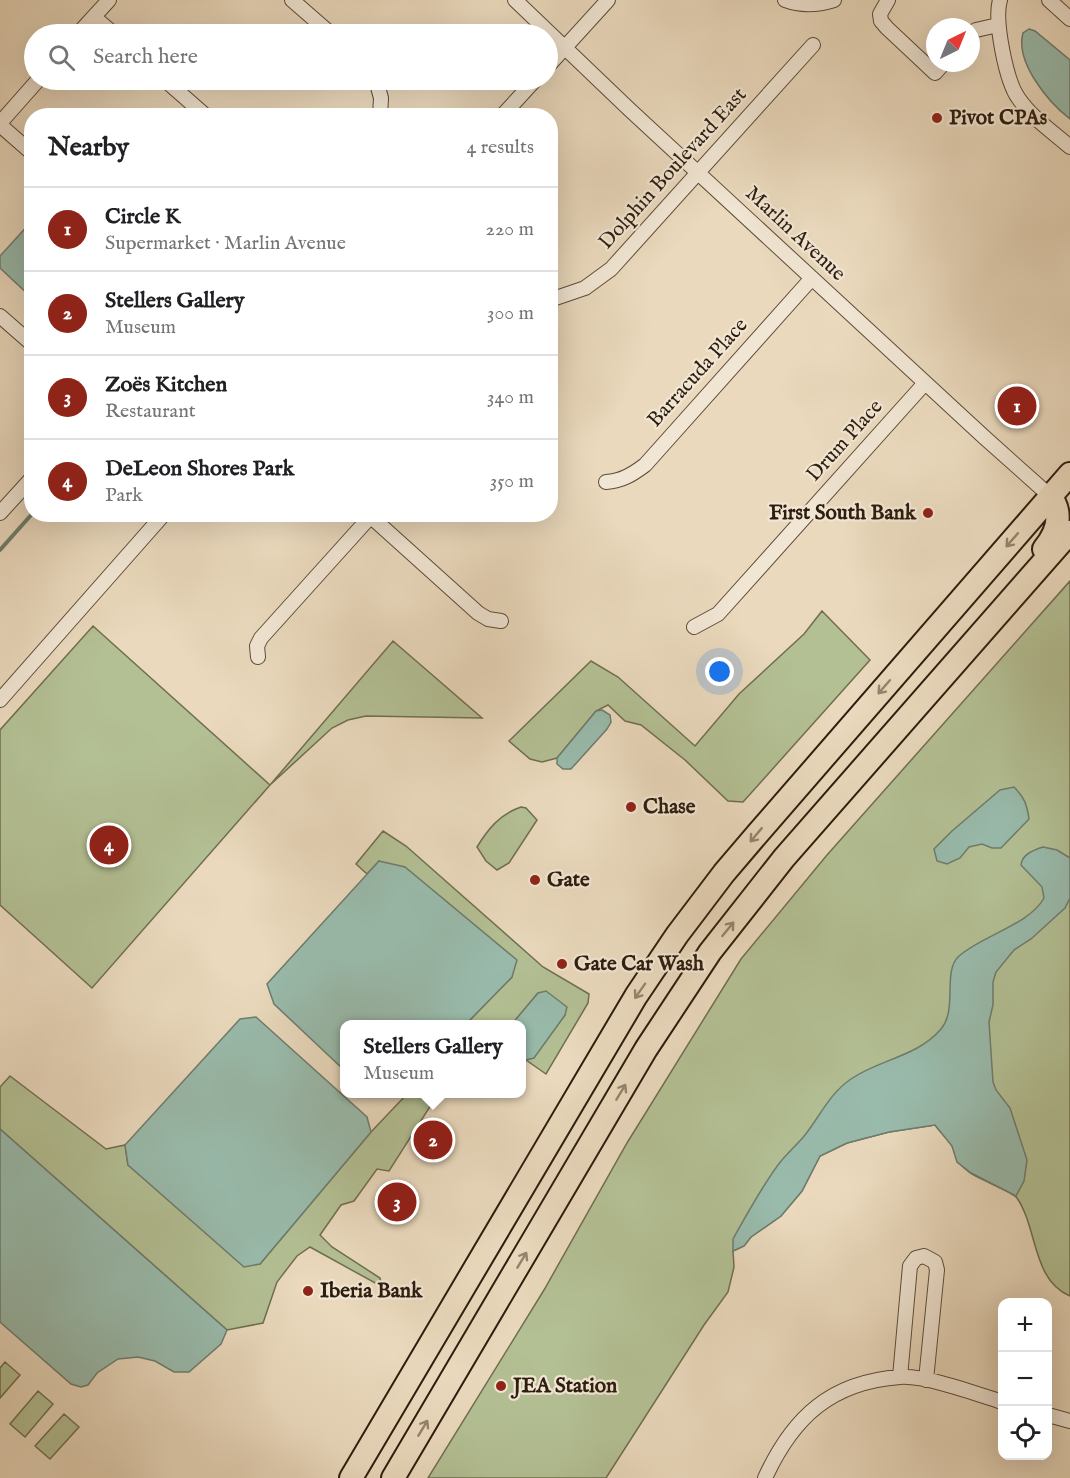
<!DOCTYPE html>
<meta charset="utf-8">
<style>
body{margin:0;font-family:"IM FELL English",serif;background:#f6f6f6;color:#202124}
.controls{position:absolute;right:18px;bottom:18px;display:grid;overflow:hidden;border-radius:12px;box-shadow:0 6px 24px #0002}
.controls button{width:54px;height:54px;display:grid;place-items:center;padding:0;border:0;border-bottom:2px solid #e0e0e0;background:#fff;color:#202124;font:30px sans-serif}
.compass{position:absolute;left:926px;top:18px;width:54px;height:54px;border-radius:50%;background:#fff;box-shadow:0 6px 24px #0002;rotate:43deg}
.you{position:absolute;left:720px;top:672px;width:21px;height:21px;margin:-15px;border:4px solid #fff;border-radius:50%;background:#1a73e8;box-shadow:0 0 0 9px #1a73e833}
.badge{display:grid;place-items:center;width:39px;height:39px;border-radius:50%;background:#8f2418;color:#fff;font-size:20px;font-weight:700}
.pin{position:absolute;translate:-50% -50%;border:3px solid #fff;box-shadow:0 2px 6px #0006}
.popup{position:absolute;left:340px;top:1020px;width:186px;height:78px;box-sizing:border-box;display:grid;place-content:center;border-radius:12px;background:#fff;filter:drop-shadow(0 2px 4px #0005);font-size:20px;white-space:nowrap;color:#757577}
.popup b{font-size:22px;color:#202124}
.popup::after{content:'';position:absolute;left:50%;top:100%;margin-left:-12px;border:12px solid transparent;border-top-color:#fff}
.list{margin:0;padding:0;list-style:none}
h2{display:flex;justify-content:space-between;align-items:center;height:78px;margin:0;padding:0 24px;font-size:26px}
h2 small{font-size:20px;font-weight:400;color:#757577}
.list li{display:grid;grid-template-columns:39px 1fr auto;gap:18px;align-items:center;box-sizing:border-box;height:84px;padding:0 24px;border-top:2px solid #e0e0e0}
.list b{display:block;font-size:22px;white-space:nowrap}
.list p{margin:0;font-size:20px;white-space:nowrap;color:#757577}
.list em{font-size:20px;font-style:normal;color:#757577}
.icon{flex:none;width:33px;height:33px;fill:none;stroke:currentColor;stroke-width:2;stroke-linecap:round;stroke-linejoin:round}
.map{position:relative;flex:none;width:1070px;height:1478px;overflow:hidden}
.search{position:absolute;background:#fff;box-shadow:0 6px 24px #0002;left:24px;top:24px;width:534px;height:66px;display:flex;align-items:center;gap:15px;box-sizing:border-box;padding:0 21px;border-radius:33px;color:#757577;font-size:22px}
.panel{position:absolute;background:#fff;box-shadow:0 6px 24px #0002;left:24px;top:108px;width:534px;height:414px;border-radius:24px}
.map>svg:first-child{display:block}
.green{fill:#b3c094;stroke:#706e51;stroke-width:1.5}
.water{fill:#99bbac;stroke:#6e7c6d;stroke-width:1.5}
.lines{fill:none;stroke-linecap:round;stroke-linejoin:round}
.stream{stroke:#6e7c6d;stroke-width:4}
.minor-casing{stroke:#5c4c3a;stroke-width:16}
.primary-casing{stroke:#2d1d0e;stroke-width:26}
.minor{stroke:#f1e6d4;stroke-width:14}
.primary{stroke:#ead9bd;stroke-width:22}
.oneway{stroke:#95846e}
.poi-dot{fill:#8f2418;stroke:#f1e6d4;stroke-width:2}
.labels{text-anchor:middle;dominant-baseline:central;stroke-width:4.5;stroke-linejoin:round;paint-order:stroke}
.poi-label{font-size:21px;font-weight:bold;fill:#2d1d0e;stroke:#f1e6d4;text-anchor:start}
.street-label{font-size:21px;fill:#2d1d0e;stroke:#f1e6d4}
</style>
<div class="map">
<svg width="1070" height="1478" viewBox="0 0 1070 1478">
<rect width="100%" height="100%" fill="#ead9bd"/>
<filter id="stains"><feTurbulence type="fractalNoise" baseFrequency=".00333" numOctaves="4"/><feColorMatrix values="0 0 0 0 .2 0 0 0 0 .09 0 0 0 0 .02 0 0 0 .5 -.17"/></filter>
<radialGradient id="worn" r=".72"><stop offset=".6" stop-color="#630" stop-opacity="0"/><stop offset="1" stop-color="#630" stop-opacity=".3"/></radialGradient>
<path class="green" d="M1070,581V1296C1032,1280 1038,1229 1017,1198C1012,1191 979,1180 969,1172C957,1163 958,1159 952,1146C948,1139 940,1132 935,1125L889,1132L847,1143L820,1156L802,1191L781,1216L751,1237L744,1246L733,1251L734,1267L728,1292L704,1325L606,1478H428L544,1290L627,1143L741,959L827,855Z
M822,611L870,660L743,802L728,801L685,760L641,725L625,721L608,705L596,711L557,758L542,762L530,759L509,741L591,661L618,677L695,746L739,694L804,634Z
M93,626L270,785L393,641L482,718L366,716L348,720L332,728L270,785L92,988L0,905V730Z
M521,807L526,808L537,820L509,863L497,870L486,861L477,847C488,829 500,814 521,807Z
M383,831L406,846L543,967L589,994L588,1003L546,1074L526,1060L534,1057L565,1015L538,993L512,1024H466L512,977L379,861L367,874L356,864Z
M10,1076L106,1149L125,1145L128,1165L260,1264L371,1132L407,1094H438L389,1171L377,1169L354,1201L341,1205L320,1235L332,1247L380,1278L381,1283L377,1284L310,1247L297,1256L277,1282L263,1323L227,1330L0,1129V1087Z
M5,1362L20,1375L0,1398V1368Z
M38,1391L53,1404L25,1437L10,1424Z
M64,1414L79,1427L50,1459L35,1446Z"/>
<path class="water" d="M1029,29L1035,31L1070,60V119C1048,102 1015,62 1023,33Z
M31,222V297L0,268V256Z
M602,710L610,715L611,722L607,729L571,769H563L557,764V758L596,711Z
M1014,787C1024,797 1027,804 1029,819L1001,848H992L982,844L969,847L960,858L947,864L937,861L934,849L952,831L1000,790Z
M1043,847L1057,850L1070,858V898L1065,908L1031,939L1014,950L996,972L993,982V1005L989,1022L993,1082L996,1090L1010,1108L1027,1160L1024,1181L1016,1196L971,1173L957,1162L952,1146L935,1125L889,1132L847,1143L820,1156L802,1191L781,1216L751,1237L744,1246L733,1251V1239C747,1214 761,1188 778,1165C786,1154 797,1145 805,1135C820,1116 830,1093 851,1079C880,1059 917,1057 941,1029C958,1009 942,971 959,956C983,935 1029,925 1044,898L1042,887L1021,865C1022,854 1034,850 1043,847Z
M379,861L405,867L517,960L512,977L466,1024H344V1070L274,1004L267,984Z
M546,991L567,1007L565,1015L534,1058L526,1060L522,1056V1024H512L538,993Z
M256,1017L367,1117L371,1132L260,1264L244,1267L128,1165L125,1145L240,1019Z
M0,1129L227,1330L221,1344L189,1372H174L155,1361L138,1357L118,1359L97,1373L88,1385L81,1387L71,1384L0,1322Z"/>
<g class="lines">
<path class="stream" d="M0,550L32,514"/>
<defs>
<path id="minor" d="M292,0L331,34
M515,0L630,110L984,437L1050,496
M785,0C801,6 818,5 834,0
M888,0L880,14L881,21L887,28L935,73L944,63
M1000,0C994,20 1006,82 1019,99C1032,118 1053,132 1070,147
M1049,0L1070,19
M94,17L114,34
M971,33L976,30L998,25
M78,34L109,0
M548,66L608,0
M165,80L206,116
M376,80L381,98L380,116
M502,116L535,80
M0,123L38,80
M0,125L32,153
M550,300L585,288L611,269L813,45
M0,316L32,344
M606,482C622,481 633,474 645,465L812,278
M0,513L32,478
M368,514L478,613L488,619L501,621
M694,627L718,614L925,383
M258,657L257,646L261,638L370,517
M0,700L164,514
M900,1377L910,1266L916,1258L924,1256L935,1262L937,1270L926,1380
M1048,1415L1070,1421
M765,1478C793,1417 831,1382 900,1377C925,1375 977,1394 1002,1402"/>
<path id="primary" d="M1044,549C1057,533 1064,514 1050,496
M351,1478L636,996L677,935L724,873L759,832L1070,474
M393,1478L646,1049L710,952L784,858L1070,532"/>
</defs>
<use href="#minor" class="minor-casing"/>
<use href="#primary" class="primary-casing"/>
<use href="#minor" class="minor"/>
<use href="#primary" class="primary"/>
</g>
<defs><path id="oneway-shaft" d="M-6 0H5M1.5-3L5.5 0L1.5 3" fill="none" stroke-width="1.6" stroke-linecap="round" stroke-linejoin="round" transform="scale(1.5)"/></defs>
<g class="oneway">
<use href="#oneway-shaft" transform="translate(1012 540) rotate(131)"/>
<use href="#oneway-shaft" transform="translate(884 687) rotate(131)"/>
<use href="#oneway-shaft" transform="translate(756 835) rotate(130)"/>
<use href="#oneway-shaft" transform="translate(728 929) rotate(-51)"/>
<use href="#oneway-shaft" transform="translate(640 991) rotate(125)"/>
<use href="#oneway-shaft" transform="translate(621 1092) rotate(-59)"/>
<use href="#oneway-shaft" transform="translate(522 1260) rotate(-59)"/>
<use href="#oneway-shaft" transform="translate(423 1428) rotate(-59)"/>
</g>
<g class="poi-dot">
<circle cx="937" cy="118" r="6"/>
<circle cx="928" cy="513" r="6"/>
<circle cx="631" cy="807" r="6"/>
<circle cx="535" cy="880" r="6"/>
<circle cx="562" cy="964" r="6"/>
<circle cx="308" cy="1291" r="6"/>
<circle cx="501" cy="1386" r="6"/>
</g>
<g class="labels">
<g class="poi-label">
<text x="949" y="118">Pivot CPAs</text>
<text x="916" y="513" text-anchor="end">First South Bank</text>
<text x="643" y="807">Chase</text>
<text x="547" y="880">Gate</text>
<text x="574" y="964">Gate Car Wash</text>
<text x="320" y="1291">Iberia Bank</text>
<text x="513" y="1386">JEA Station</text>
</g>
<g class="street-label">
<text transform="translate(673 169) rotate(-48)">Dolphin Boulevard East</text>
<text transform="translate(795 234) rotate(43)">Marlin Avenue</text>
<text transform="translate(698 373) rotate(-48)">Barracuda Place</text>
<text transform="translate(845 441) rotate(-48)">Drum Place</text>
</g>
</g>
<rect width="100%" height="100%" filter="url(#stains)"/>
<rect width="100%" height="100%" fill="url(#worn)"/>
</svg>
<div class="controls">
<button>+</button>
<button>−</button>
<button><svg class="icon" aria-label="locate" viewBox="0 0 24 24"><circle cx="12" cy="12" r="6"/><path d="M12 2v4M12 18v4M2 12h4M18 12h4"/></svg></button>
</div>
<svg class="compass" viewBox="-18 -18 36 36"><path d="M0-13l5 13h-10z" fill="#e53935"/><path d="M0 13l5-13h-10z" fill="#757577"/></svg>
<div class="you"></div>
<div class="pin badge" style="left:1017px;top:406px">1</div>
<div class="pin badge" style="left:433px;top:1140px">2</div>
<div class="popup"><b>Stellers Gallery</b>Museum</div>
<div class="pin badge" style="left:397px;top:1202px">3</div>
<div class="pin badge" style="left:109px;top:845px">4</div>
<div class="search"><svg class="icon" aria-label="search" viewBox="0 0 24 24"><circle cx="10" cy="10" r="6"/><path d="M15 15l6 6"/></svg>Search here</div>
<section class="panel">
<h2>Nearby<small>4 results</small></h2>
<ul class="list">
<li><span class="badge">1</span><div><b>Circle K</b><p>Supermarket · Marlin Avenue</p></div><em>220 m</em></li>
<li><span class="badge">2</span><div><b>Stellers Gallery</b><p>Museum</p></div><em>300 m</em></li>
<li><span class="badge">3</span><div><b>Zoës Kitchen</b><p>Restaurant</p></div><em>340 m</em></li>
<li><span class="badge">4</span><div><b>DeLeon Shores Park</b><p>Park</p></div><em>350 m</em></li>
</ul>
</section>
</div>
